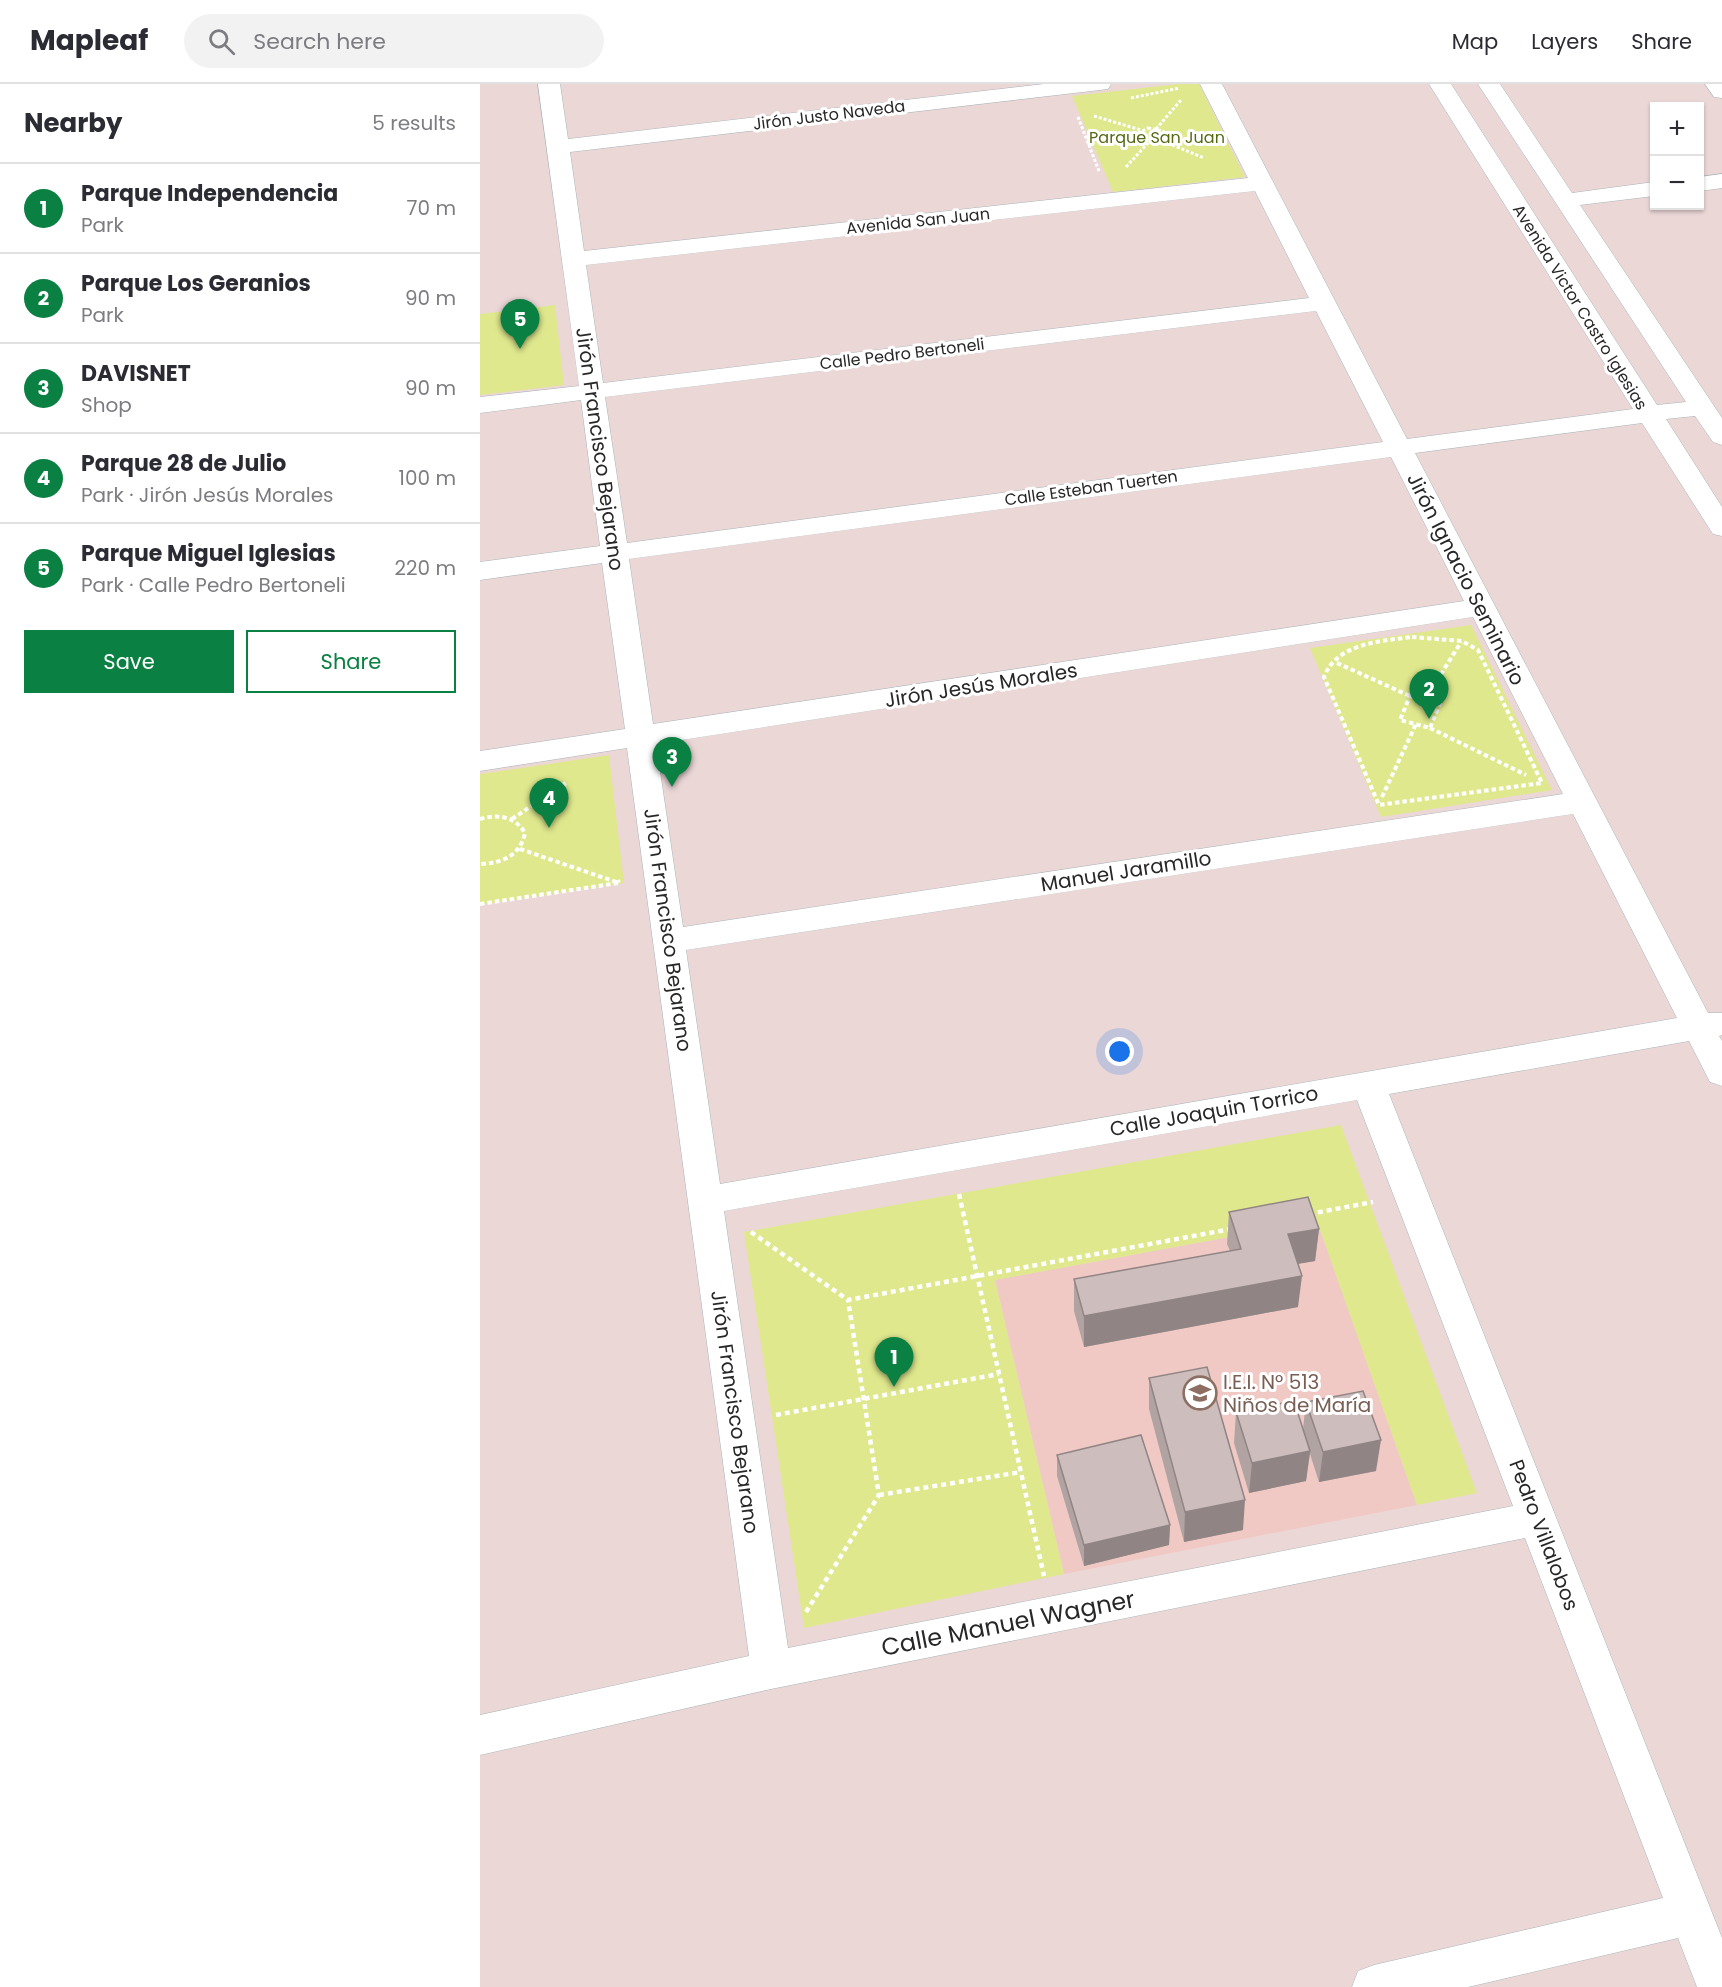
<!DOCTYPE html>
<meta charset="utf-8">
<style>
body{margin:0;font-family:Poppins,sans-serif;background:#f2f2f3;color:#2b2b33}
.controls{position:absolute;right:18px;top:18px;display:grid;overflow:hidden;border-radius:0px;box-shadow:0 2px 4px #0004}
.controls button{width:54px;height:54px;display:grid;place-items:center;padding:0;border:0;border-bottom:2px solid #e1e1e2;background:#fff;color:#2b2b33;font:30px sans-serif}
.you{position:absolute;left:640px;top:968px;width:21px;height:21px;margin:-15px;border:4px solid #fff;border-radius:50%;background:#1a73e8;box-shadow:0 0 0 9px #1a73e833}
.badge{display:grid;place-items:center;width:39px;height:39px;border-radius:50%;background:#0b8043;color:#fff;font-size:20px;font-weight:700}
.pin{position:absolute;translate:-50% -50px;filter:drop-shadow(0 2px 3px #0008)}
.pin::after{content:'';position:absolute;top:32px;width:21px;height:18px;background:inherit;clip-path:polygon(0 0,100% 0,50% 100%)}
.list{margin:0;padding:0;list-style:none}
h2{display:flex;justify-content:space-between;align-items:center;height:78px;margin:0;padding:0 24px;font-size:26px}
h2 small{font-size:20px;font-weight:400;color:#7c7c81}
.list li{display:grid;grid-template-columns:39px 1fr auto;gap:18px;align-items:center;box-sizing:border-box;height:90px;padding:0 24px;border-top:2px solid #e1e1e2}
.list b{display:block;font-size:22px;white-space:nowrap}
.list p{margin:0;font-size:20px;white-space:nowrap;color:#7c7c81}
.list em{font-size:20px;font-style:normal;color:#7c7c81}
.actions{display:flex;gap:12px;padding:18px 24px}
.actions a{flex:1;padding:14px 0;border:2px solid #0b8043;border-radius:0px;text-align:center;font-size:21px;color:#0b8043}
.actions .main{background:#0b8043;color:#fff}
.icon{flex:none;width:33px;height:33px;fill:none;stroke:currentColor;stroke-width:2;stroke-linecap:round;stroke-linejoin:round}
.map{position:relative;flex:none;width:1242px;height:1903px;overflow:hidden}
header{display:flex;align-items:center;gap:36px;box-sizing:border-box;height:84px;padding:0 30px;background:#fff;border-bottom:2px solid #e1e1e2}
header strong{font-size:28px}
nav{display:flex;gap:33px;margin-inline-start:auto;font-size:21px}
.search{width:420px;height:54px;background:#f2f2f3;display:flex;align-items:center;gap:15px;box-sizing:border-box;padding:0 21px;border-radius:33px;color:#7c7c81;font-size:22px}
main{display:flex}
aside{flex:1;background:#fff}
.map>svg:first-child{display:block}
.education{fill:#f0c9c4}
.green{fill:#dfe88d}
.lines{fill:none;stroke-linecap:round;stroke-linejoin:round}
.minor-casing{stroke:#a8b5b9;stroke-width:1}
.path-far2{stroke:#fff;stroke-width:3;stroke-dasharray:3 2;stroke-linecap:butt}
.path-far1{stroke:#fff;stroke-width:4;stroke-dasharray:4.5 3;stroke-linecap:butt}
.path{stroke:#fff;stroke-width:4.5;stroke-dasharray:5 4;stroke-linecap:butt}
.minor{fill:#fff;fill-rule:evenodd}
.wall{fill:#b0a3a2}
.shaded-wall{fill:#908484}
.building{fill:#cdbdbc;stroke:#908484;stroke-width:1.5}
.labels{text-anchor:middle;dominant-baseline:central;stroke-width:6;stroke-linejoin:round;paint-order:stroke}
.far-street-label{font-size:16px;fill:#272727;stroke:#fff}
.far-park-label{font-size:16px;fill:#556912;stroke:#fff}
.street-label{font-size:20px;fill:#272727;stroke:#fff}
.education-label{font-size:20px;fill:#785e54;stroke:#fff;text-anchor:start}
.near-street-label{font-size:24px;fill:#272727;stroke:#fff}
</style>
<header>
<strong>Mapleaf</strong>
<div class="search"><svg class="icon" aria-label="search" viewBox="0 0 24 24"><circle cx="10" cy="10" r="6"/><path d="M15 15l6 6"/></svg>Search here</div>
<nav><a>Map</a><a>Layers</a><a>Share</a></nav>
</header>
<main>
<aside>
<h2>Nearby<small>5 results</small></h2>
<ul class="list">
<li><span class="badge">1</span><div><b>Parque Independencia</b><p>Park</p></div><em>70 m</em></li>
<li><span class="badge">2</span><div><b>Parque Los Geranios</b><p>Park</p></div><em>90 m</em></li>
<li><span class="badge">3</span><div><b>DAVISNET</b><p>Shop</p></div><em>90 m</em></li>
<li><span class="badge">4</span><div><b>Parque 28 de Julio</b><p>Park · Jirón Jesús Morales</p></div><em>100 m</em></li>
<li><span class="badge">5</span><div><b>Parque Miguel Iglesias</b><p>Park · Calle Pedro Bertoneli</p></div><em>220 m</em></li>
</ul>
<div class="actions"><a class="main">Save</a><a>Share</a></div>
</aside>
<div class="map">
<svg width="1242" height="1903" viewBox="0 0 1242 1903">
<rect width="100%" height="100%" fill="#ecd7d7"/>
<path class="education" d="M837,1137L937,1421L584,1490L515,1196Z"/>
<path class="green" d="M698,0H719L765,93L633,108L592,12Z
M75,221L84,301L0,311V230Z
M991,541L1072,706L901,733L830,564Z
M129,671L144,799L0,821V690Z
M861,1041L997,1409L937,1421L837,1137L515,1196L584,1490L324,1544L264,1148Z"/>
<g class="lines">
<defs>
<path id="minor" d="M58,0H80L88,55L564,0H631L628,5L620,6L90,68L104,167L768,94L720,0H742L927,355L1153,325L949,0H971L1177,321L1206,318L998,0H1020L1092,109L1174,98V112L1100,121L1242,334V361L1233,358L1215,332L1186,335L1242,423V452L1233,450L1162,339L935,369L1228,929H1242V951L1239,952L1242,957V1002L1230,998L1209,957L909,1010L1242,1854V1903H1217L1198,1854L988,1903H872L878,1887L894,1881L1183,1814L1045,1454L291,1605L0,1671V1631L269,1572L147,664L0,687V667L145,645L122,479L0,496V478L120,462L101,316L0,329V313L99,302ZM775,107L829,214L123,299L106,181ZM836,227L903,358L147,459L125,313ZM911,373L984,517L173,640L149,475ZM993,533L1083,710L203,843L176,660ZM1093,730L1197,934L240,1100L206,866ZM877,1016L1033,1422L308,1564L244,1127Z
M1225,0H1242V14L1234,13Z
M1242,90V104L1220,107V93Z"/>
</defs>
<use href="#minor" class="minor-casing"/>
<path class="path-far2" d="M651,14L700,4
M614,32L661,46
M598,33L619,87
M668,44L683,47L687,54L676,59L661,57L657,50Z
M676,45L701,16
M683,57L724,74
M646,83L668,59"/>
<path class="path-far1" d="M932,553L982,557L998,566L1062,699L899,721L844,593C857,559 901,557 932,553Z
M857,579L930,612
M930,612L960,619L950,644L920,636Z
M945,616L981,558
M950,644L1046,691
M902,713L936,640
M0,735C18,730 35,732 45,749C40,772 22,779 0,780
M32,735L86,699
M40,765L139,799L138,796
M0,820L138,799"/>
<path class="path" d="M479,1110L564,1492
M829,1130L893,1118
M271,1148L368,1216L751,1145
M296,1331L519,1290
M399,1411L541,1388
M326,1528L399,1411L368,1216"/>
<use href="#minor" class="minor"/>
</g>
<path class="wall" d="M749,1128L839,1145L835,1177L818,1180V1223L604,1263L594,1227V1195L750,1167L747,1160Z
M669,1294L763,1446L704,1458L669,1325Z
M826,1318L896,1387L839,1398L830,1370L826,1397L769,1409L754,1359L756,1328L823,1345Z
M577,1371L690,1441L689,1461L604,1482L577,1392Z"/>
<path class="shaded-wall" d="M839,1145L835,1177L804,1182L808,1150Z
M822,1192L818,1223L604,1263V1232Z
M901,1356L896,1387L839,1398L843,1368Z
M830,1367L826,1397L769,1409L772,1379Z
M765,1416L763,1446L704,1458L705,1428Z
M690,1441L689,1461L604,1482V1461Z"/>
<path class="building" d="M828,1113L839,1145L808,1150L822,1192L604,1232L594,1195L761,1165L749,1128Z
M727,1283L765,1416L705,1428L669,1294Z
M883,1307L901,1356L843,1368L826,1318Z
M814,1317L830,1367L772,1379L756,1328Z
M661,1351L690,1441L604,1461L577,1371Z"/>
<defs>
<symbol id="school-ring" viewBox="-11 -11 22 22"><circle r="9.5" fill="#fff" stroke="#8d6e63" stroke-width="1.5"/><path d="M0-5L7-2L0 1L-7-2ZM-4 1L0 2.5L4 1V4Q0 6-4 4Z" fill="#8d6e63"/></symbol>
</defs>
<g fill-rule="evenodd">
<use href="#school-ring" x="701" y="1290" width="38" height="38"/>
</g>
<g class="labels">
<g class="far-street-label">
<text transform="translate(349 31) rotate(-7)">Jirón Justo Naveda</text>
<text transform="translate(438 137) rotate(-6)">Avenida San Juan</text>
<text transform="translate(1100 223) rotate(58)">Avenida Victor Castro Iglesias</text>
<text transform="translate(422 270) rotate(-7)">Calle Pedro Bertoneli</text>
<text transform="translate(611 404) rotate(-8)">Calle Esteban Tuerten</text>
</g>
<g class="far-park-label">
<text x="677" y="53">Parque San Juan</text>
</g>
<g class="street-label">
<text transform="translate(120 365) rotate(82)">Jirón Francisco Bejarano</text>
<text transform="translate(986 495) rotate(63)">Jirón Ignacio Seminario</text>
<text transform="translate(501 601) rotate(-9)">Jirón Jesús Morales</text>
<text transform="translate(646 787) rotate(-9)">Manuel Jaramillo</text>
<text transform="translate(188 846) rotate(82)">Jirón Francisco Bejarano</text>
<text transform="translate(734 1027) rotate(-10)">Calle Joaquin Torrico</text>
<text transform="translate(255 1328) rotate(82)">Jirón Francisco Bejarano</text>
<text transform="translate(1064 1451) rotate(69)">Pedro Villalobos</text>
</g>
<g class="education-label">
<text x="743" y="1298">I.E.I. N° 513<tspan x="743" dy="23">Niños de María</tspan></text>
</g>
<g class="near-street-label">
<text transform="translate(528 1539) rotate(-11)">Calle Manuel Wagner</text>
</g>
</g>
</svg>
<div class="controls">
<button>+</button>
<button>−</button>
</div>
<div class="you"></div>
<div class="pin badge" style="left:414px;top:1303px">1</div>
<div class="pin badge" style="left:949px;top:635px">2</div>
<div class="pin badge" style="left:192px;top:703px">3</div>
<div class="pin badge" style="left:69px;top:744px">4</div>
<div class="pin badge" style="left:40px;top:265px">5</div>
</div>
</main>
